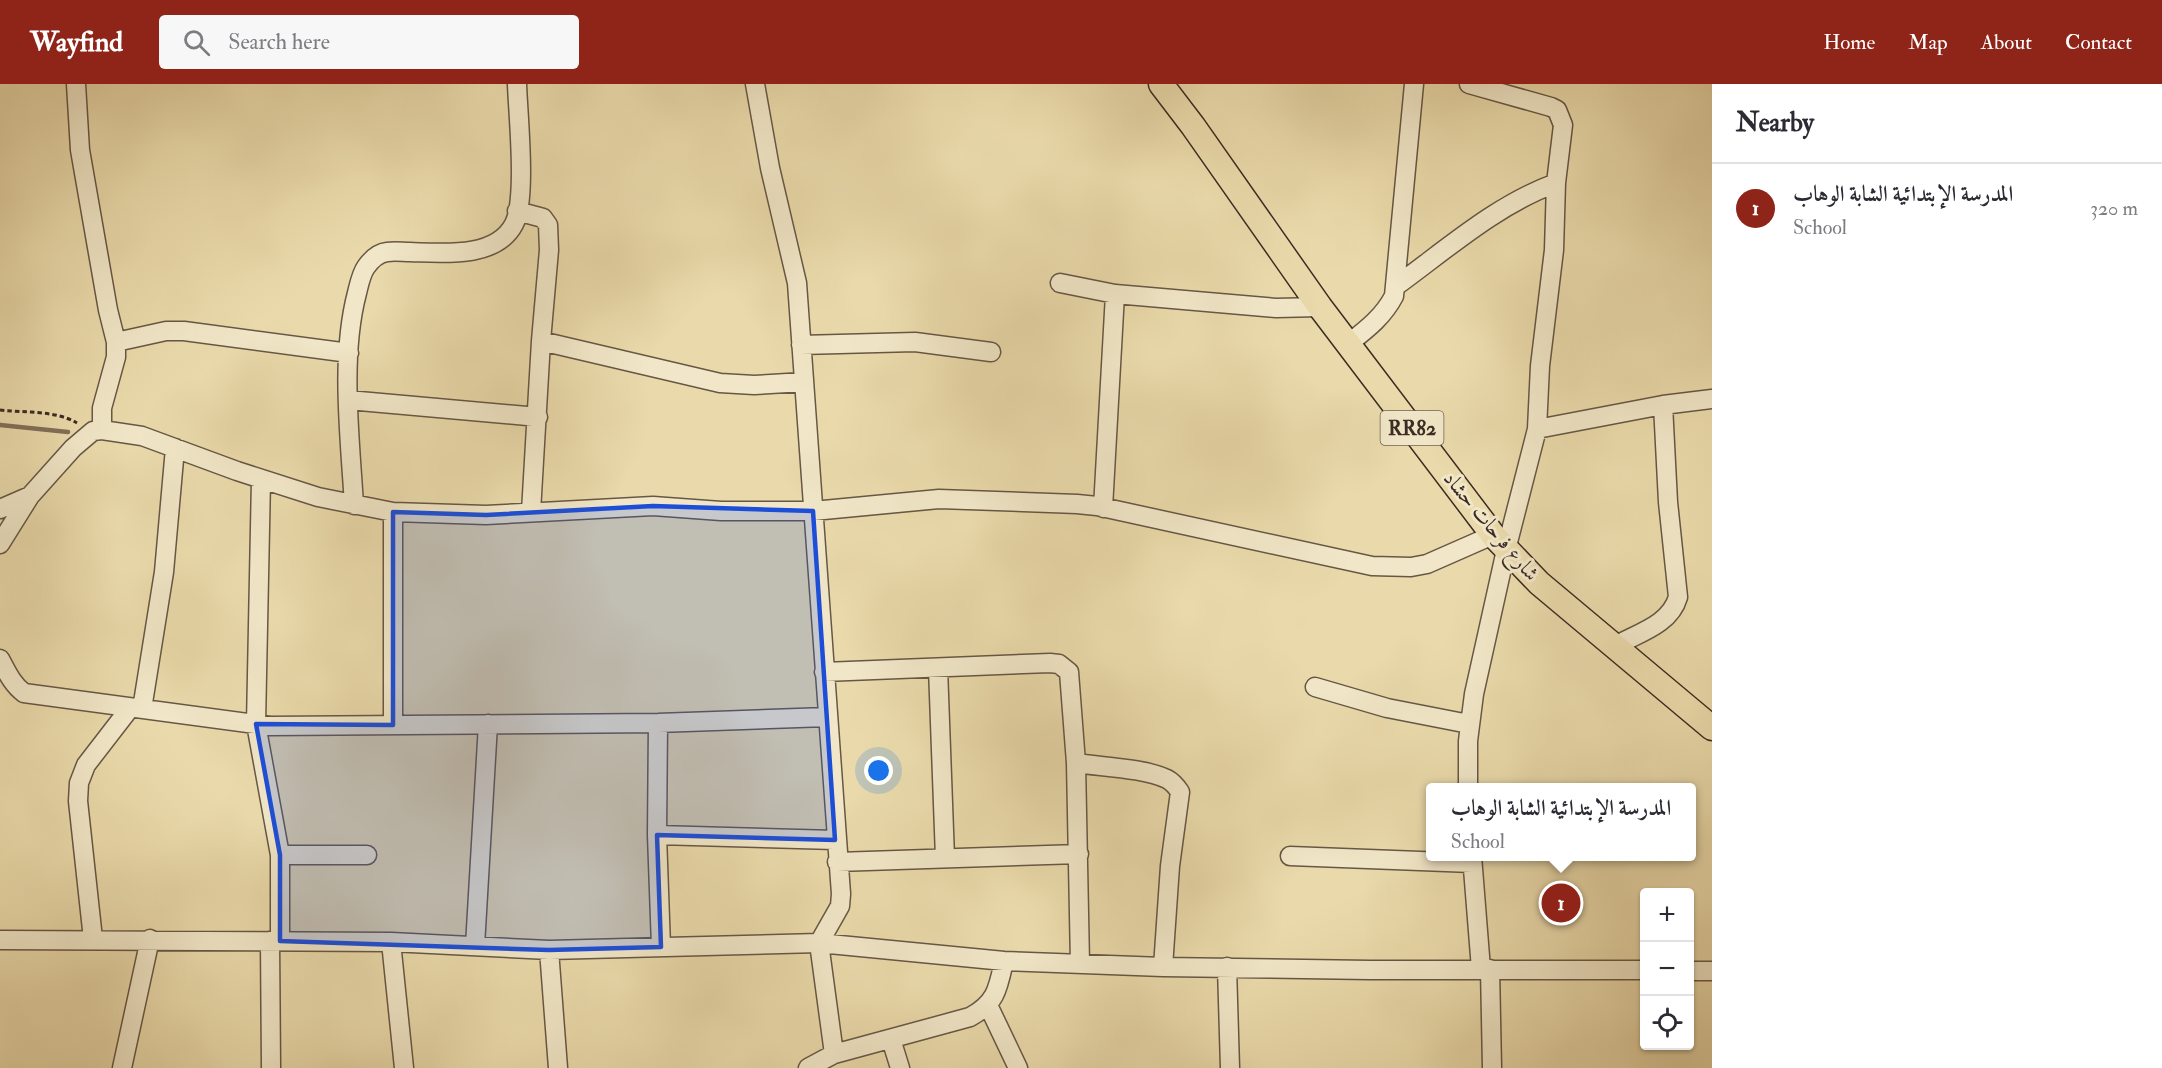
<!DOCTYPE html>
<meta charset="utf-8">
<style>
body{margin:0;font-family:"IM FELL Double Pica",Amiri,serif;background:#f7f7f7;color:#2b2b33}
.controls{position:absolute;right:18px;bottom:18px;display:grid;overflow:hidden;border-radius:6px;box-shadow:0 2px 4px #0004}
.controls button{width:54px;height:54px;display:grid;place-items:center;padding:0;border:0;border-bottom:2px solid #e1e1e2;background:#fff;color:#2b2b33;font:30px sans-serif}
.you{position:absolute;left:879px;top:687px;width:21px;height:21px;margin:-15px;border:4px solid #fff;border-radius:50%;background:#1a73e8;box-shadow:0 0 0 9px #1a73e833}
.badge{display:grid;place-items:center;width:39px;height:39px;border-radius:50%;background:#8f2418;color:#fff;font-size:20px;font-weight:700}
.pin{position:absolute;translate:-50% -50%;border:3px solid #fff;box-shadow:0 2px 6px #0006}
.popup{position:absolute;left:1426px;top:699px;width:270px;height:78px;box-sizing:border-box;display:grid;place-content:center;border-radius:6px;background:#fff;filter:drop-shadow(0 2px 4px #0005);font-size:20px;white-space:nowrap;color:#7c7c81}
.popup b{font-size:22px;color:#2b2b33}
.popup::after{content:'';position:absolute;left:50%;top:100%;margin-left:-12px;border:12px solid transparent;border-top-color:#fff}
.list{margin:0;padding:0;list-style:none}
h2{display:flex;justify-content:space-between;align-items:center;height:78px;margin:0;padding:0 24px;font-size:26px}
h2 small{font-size:20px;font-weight:400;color:#7c7c81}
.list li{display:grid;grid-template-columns:39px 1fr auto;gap:18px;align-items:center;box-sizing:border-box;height:90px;padding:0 24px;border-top:2px solid #e1e1e2}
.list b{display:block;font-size:22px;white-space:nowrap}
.list p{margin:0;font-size:20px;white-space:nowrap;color:#7c7c81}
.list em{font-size:20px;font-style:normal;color:#7c7c81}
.icon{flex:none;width:33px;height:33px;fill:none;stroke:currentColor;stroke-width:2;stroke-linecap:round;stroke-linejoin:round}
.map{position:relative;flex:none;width:1712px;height:984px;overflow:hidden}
header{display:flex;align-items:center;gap:36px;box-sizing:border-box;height:84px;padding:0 30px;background:#8f2418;color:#fff}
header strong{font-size:28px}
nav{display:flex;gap:33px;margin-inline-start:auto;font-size:21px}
.search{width:420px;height:54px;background:#f7f7f7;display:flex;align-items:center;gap:15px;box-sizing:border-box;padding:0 21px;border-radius:6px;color:#7c7c81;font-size:22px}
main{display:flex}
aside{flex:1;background:#fff}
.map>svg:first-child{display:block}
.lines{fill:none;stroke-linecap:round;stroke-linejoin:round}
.stream{stroke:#807059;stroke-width:4.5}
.minor-casing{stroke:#675745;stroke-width:21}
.major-casing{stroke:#3b2b23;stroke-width:27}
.path{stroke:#3b2b23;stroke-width:3;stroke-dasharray:4.5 3;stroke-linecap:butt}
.minor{stroke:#f1e7c8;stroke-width:18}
.major{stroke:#eadaab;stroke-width:24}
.marked{fill:#1d4ed8;fill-opacity:0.2;stroke:#1d4ed8;stroke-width:4.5;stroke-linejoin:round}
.labels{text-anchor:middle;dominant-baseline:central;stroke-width:6;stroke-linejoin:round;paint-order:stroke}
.shield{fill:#f1e7c8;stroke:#726354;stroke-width:1.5}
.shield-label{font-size:20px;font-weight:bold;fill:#3b2b23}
.street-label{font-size:21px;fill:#3b2b23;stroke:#f1e7c8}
</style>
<header>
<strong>Wayfind</strong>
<div class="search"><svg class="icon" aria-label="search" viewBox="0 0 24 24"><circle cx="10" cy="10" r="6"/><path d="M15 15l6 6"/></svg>Search here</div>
<nav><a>Home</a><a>Map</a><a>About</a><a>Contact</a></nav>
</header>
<main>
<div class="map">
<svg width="1712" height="984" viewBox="0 0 1712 984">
<rect width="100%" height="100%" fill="#eadaab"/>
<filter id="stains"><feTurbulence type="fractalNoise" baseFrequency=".00333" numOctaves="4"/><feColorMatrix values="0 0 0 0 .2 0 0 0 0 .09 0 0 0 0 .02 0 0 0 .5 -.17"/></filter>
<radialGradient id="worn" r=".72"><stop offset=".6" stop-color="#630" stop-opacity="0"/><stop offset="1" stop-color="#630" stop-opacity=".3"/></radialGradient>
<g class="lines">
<path class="stream" d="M0,341L68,348"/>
<defs>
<path id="minor" d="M76,0L80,66L108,226L116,258V273L102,324V346
M755,0L770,84L797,199L841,810L840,822L819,859L834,970
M517,127L543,134L548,141L549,166L541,257L531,428
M1060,199L1115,210L1276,224L1320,223
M1396,202C1447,165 1496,121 1556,99
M541,257L720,299L754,301L804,298
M116,258L166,247H184L349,269
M1348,260C1367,245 1383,233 1394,212L1414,0
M801,261L915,258L991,268
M348,316L538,333
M1537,345L1663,321L1712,315
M261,395L256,640L280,771V857
M354,421C350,354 340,273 357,209C359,201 361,190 366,183C371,176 378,169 387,168C394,167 403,168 410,168C442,169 496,175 514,140C527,115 518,31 517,0
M1103,424L1115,210
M0,425L30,412
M393,428V641
M0,460L30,412L73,364L93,347L102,346L142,352L237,387L318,413L393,428L486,431L653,422L721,427H813L939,415L1077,420L1097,422L1372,482L1411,483L1427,480L1493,451
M1615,562C1638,549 1670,541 1678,513L1668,418L1663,321
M0,575C7,588 12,600 24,609L270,642L658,639L827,633
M938,584L945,774
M824,588L1050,579L1059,580L1069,588L1076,679L1080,880
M1315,603L1387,624L1469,640
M142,625L164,488L175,364
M658,639L657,751L661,863
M1076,679C1102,683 1144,684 1167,695C1173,698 1176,702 1180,708L1170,782L1163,883
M1468,704V657L1474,610L1506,466L1537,345L1540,282L1554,166L1556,99L1563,41L1557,26L1551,23L1469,0
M657,751L835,756
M280,771H367
M1290,772L1472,779
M1472,772L1481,885
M837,778L1079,770
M93,855L78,717L79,699L86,681L130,624
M0,856L391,858L549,866L819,859L1004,877L1163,883L1370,886H1644
M270,857L271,984
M391,858L404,984
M475,862L488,640
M549,866L558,984
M1227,883L1230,984
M1490,885L1492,984
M1690,887H1712
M988,921L1018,984
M891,955L900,984
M122,984L150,855
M808,984L834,970L970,933C996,919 998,905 1004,877"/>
<path id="major" d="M1161,0L1193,42L1320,223L1493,451L1539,499L1712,644"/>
</defs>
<use href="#minor" class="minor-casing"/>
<use href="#major" class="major-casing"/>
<path class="path" d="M0,326C25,329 55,326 77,339"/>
<use href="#minor" class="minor"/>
<use href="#major" class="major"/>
</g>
<path class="marked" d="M653,422L813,427L835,756L657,751L661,863L549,866L280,857V771L256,640L393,641V428L486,431Z"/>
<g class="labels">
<rect class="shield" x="1380.5" y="327" width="63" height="34" rx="4.5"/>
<g class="shield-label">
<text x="1412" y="344">RR82</text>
</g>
<g class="street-label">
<text transform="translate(1491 442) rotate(50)">شارع فرحات حشاد</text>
</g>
</g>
<rect width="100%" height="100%" filter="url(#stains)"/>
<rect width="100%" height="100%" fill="url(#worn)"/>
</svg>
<div class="controls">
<button>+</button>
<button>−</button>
<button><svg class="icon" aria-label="locate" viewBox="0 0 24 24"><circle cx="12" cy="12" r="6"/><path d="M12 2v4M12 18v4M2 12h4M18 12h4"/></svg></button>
</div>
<div class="you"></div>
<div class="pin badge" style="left:1561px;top:819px">1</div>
<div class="popup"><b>المدرسة الإبتدائية الشابة الوهاب</b>School</div>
</div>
<aside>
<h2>Nearby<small></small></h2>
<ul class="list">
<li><span class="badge">1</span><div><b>المدرسة الإبتدائية الشابة الوهاب</b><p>School</p></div><em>320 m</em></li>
</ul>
</aside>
</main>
